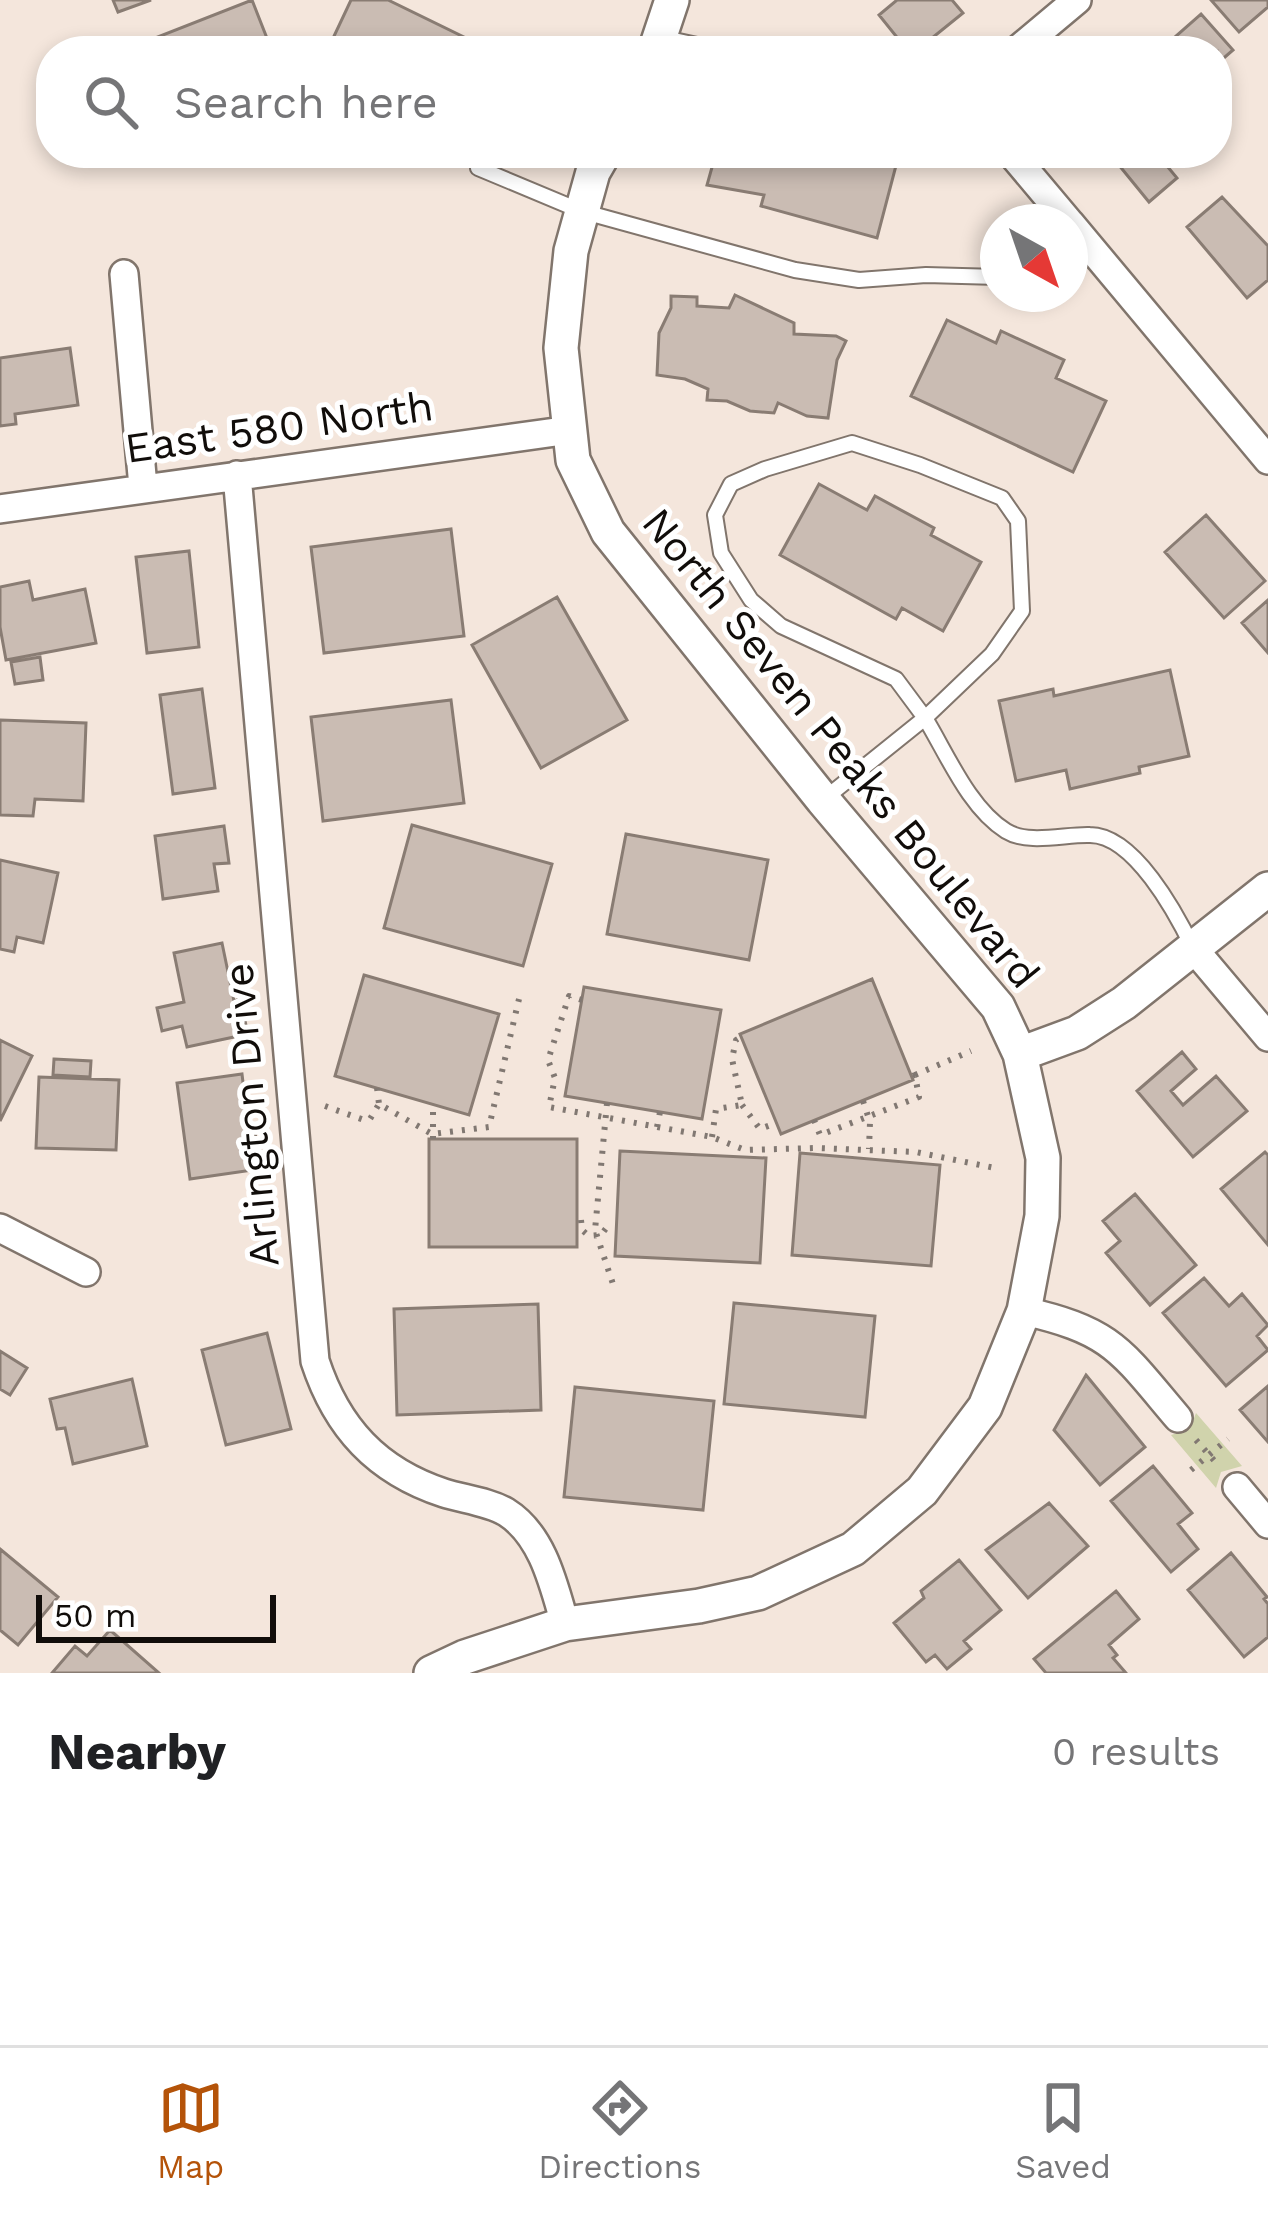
<!DOCTYPE html>
<style>
body{margin:0;font-family:"Work Sans",sans-serif;background:#f2f2f2;color:#202124}
.compass{position:absolute;left:980px;top:204px;width:108px;height:108px;border-radius:50%;background:#fff;box-shadow:0 6px 18px #0003;rotate:140deg}
.scale{position:absolute;left:36px;bottom:30px;width:240px;box-sizing:border-box;padding-left:12px;border:6px solid #110d0a;border-top:0;font-size:33px;line-height:42px;white-space:nowrap;color:#110d0a;-webkit-text-stroke:9px #fff;paint-order:stroke}
.list{margin:0;padding:0;list-style:none}
h2{display:flex;justify-content:space-between;align-items:center;height:156px;margin:0;padding:0 48px;font-size:51px}
h2 small{font-size:39px;font-weight:400;color:#757577}
.icon{flex:none;width:66px;height:66px;fill:none;stroke:currentColor;stroke-width:2;stroke-linecap:round;stroke-linejoin:round}
.map{position:relative;flex:none;width:1268px;height:1673px;overflow:hidden}
.search{position:absolute;background:#fff;box-shadow:0 6px 18px #0003;left:36px;right:36px;top:36px;height:132px;display:flex;align-items:center;gap:30px;box-sizing:border-box;padding:0 42px;border-radius:48px;color:#757577;font-size:45px}
.sheet{height:372px;background:#fff}
nav{display:flex;justify-content:space-around;align-items:center;box-sizing:border-box;height:168px;border-top:3px solid #e0e0e0;background:#fff;font-size:33px;color:#757577}
nav a{display:grid;justify-items:center;gap:6px}
nav .on{color:#b45309}
.map>svg:first-child{display:block}
.green{fill:#d0d3ac}
.building{fill:#cabcb3;stroke:#897c73;stroke-width:3}
.lines{fill:none;stroke-linecap:round;stroke-linejoin:round}
.service-casing{stroke:#81756c;stroke-width:18}
.minor-casing{stroke:#81756c;stroke-width:32}
.tertiary-casing{stroke:#81756c;stroke-width:38}
.path{stroke:#817872;stroke-width:6;stroke-dasharray:3 9;stroke-linecap:butt}
.service{stroke:#fff;stroke-width:14}
.minor{stroke:#fff;stroke-width:27}
.tertiary{stroke:#fff;stroke-width:33}
.labels{text-anchor:middle;dominant-baseline:central;stroke-width:10;stroke-linejoin:round;paint-order:stroke}
.street-label{font-size:42px;fill:#110d0a;stroke:#fff}
</style>
<div class="map">
<svg width="1268" height="1673" viewBox="0 0 1268 1673">
<rect width="100%" height="100%" fill="#f4e6dc"/>
<path class="green" d="M1196,1413L1242,1466L1221,1472L1216,1488L1171,1435L1190,1429Z"/>
<path class="building" d="M113,0H151L118,12Z
M252,0L272,51H134L132,47Z
M351,0H388L474,42L470,51H327Z
M897,0H952L963,13L916,51H908L879,15Z
M1211,0H1268V7L1239,32Z
M1201,14L1233,50L1217,64V51H1159Z
M716,153H879L898,158L877,238L761,206L764,195L707,185Z
M1109,153H1171L1176,159L1167,166L1177,178L1149,202Z
M1222,197L1268,246V280L1247,298L1187,227Z
M735,295L794,323V334L836,336L846,341L837,360L828,418L807,416L778,403L774,413L750,411L727,401L707,400L708,389L685,379L657,375L659,333L671,308V296L697,297V306L729,308Z
M947,320L996,343L1001,331L1064,360L1056,378L1106,401L1073,472L911,396Z
M70,348L78,405L15,414L16,424L0,426V358Z
M819,484L867,510L875,496L934,528L931,535L981,562L943,631L902,608L896,619L780,555Z
M1206,515L1265,581L1224,618L1165,552Z
M451,529L464,636L324,653L311,547Z
M189,551L199,647L147,653L136,557Z
M29,581L33,600L85,589L96,643L6,660L0,627V587Z
M557,597L627,720L541,768L472,645Z
M1268,600V653L1242,623Z
M40,657L43,680L15,684L11,662Z
M1170,670L1189,756L1139,767L1140,773L1070,789L1066,770L1016,781L999,701L1053,689L1054,696Z
M202,689L215,788L173,794L160,695Z
M451,700L464,803L323,821L311,717Z
M0,720L86,723L83,801L35,799L33,816L0,815Z
M412,825L552,864L523,966L384,928Z
M224,826L229,863L214,864L218,891L163,899L155,836Z
M626,834L768,860L749,960L607,934Z
M0,860L58,873L43,943L17,937L14,952L0,949Z
M222,943L234,1001L240,999L248,1034L187,1047L182,1026L162,1031L157,1008L184,1002L174,953Z
M364,975L499,1014L469,1115L335,1076Z
M872,979L913,1080L781,1134L740,1034Z
M584,987L721,1010L702,1119L565,1096Z
M0,1040L32,1056L0,1121Z
M1182,1052L1196,1069L1171,1091L1183,1105L1216,1076L1247,1111L1193,1157L1137,1091Z
M54,1059L91,1061L90,1077L53,1075Z
M242,1074L249,1133L255,1132L260,1169L190,1179L177,1083Z
M39,1077L119,1080L116,1150L36,1148Z
M429,1139H577V1247H429Z
M620,1151L766,1158L760,1263L615,1256Z
M1265,1152L1268,1155V1245L1221,1189Z
M800,1153L940,1165L931,1266L792,1255Z
M1135,1194L1196,1265L1150,1305L1106,1253L1120,1241L1103,1221Z
M1204,1278L1229,1306L1242,1294L1268,1325L1257,1336L1268,1350L1226,1386L1163,1313Z
M734,1303L875,1316L865,1417L724,1404Z
M538,1304L541,1410L397,1415L394,1309Z
M267,1333L291,1429L226,1445L202,1350Z
M0,1351L27,1368L10,1395L0,1389Z
M1086,1375L1145,1447L1100,1485L1054,1430Z
M132,1379L147,1446L73,1464L65,1428L57,1429L50,1399Z
M1268,1386V1442L1240,1410Z
M575,1387L714,1401L703,1510L564,1497Z
M1153,1466L1192,1513L1178,1524L1198,1549L1171,1572L1111,1501Z
M1049,1503L1088,1546L1028,1598L986,1550Z
M0,1549L58,1597L18,1645L0,1630Z
M1231,1553L1267,1597L1264,1599L1268,1604V1637L1244,1657L1188,1590Z
M959,1560L1001,1610L964,1641L971,1649L947,1669L935,1655L926,1662L894,1623L924,1598L921,1591Z
M1116,1591L1139,1619L1109,1645L1117,1655L1113,1658L1126,1673H1046L1034,1659Z
M110,1630L159,1673H52L75,1646L87,1656Z"/>
<g class="lines">
<defs>
<path id="service" d="M660,37L725,51
M478,168L581,211L795,270L859,280L926,275L998,277
M823,800L925,718L896,679L781,626L751,600L721,553L715,515L731,484L765,469L852,443L920,465L1002,498L1018,521L1022,611L992,654L925,718C947,754 969,808 1006,831C1029,845 1065,834 1090,835C1134,835 1176,913 1193,948"/>
<path id="minor" d="M1016,51L1077,0
M1011,153L1069,222
M1070,223L1268,460
M124,274L143,487
M237,475L315,1361C337,1428 377,1471 444,1493C463,1499 489,1502 506,1512C543,1535 554,1586 565,1624
M0,509L570,430
M1193,948L1268,1037
M0,1228L86,1272
M1024,1311C1113,1331 1121,1351 1178,1418
M1237,1487L1268,1524"/>
<path id="tertiary" d="M655,51L672,0
M1020,1054L1077,1033L1124,1003L1268,889
M431,1673L465,1657L565,1624L699,1606L758,1593L853,1549L922,1491L985,1407L1024,1311L1042,1216L1043,1158L1020,1054L998,1007L823,800L608,532L573,460L561,348L571,251L593,172L604,153"/>
</defs>
<use href="#service" class="service-casing"/>
<use href="#minor" class="minor-casing"/>
<use href="#tertiary" class="tertiary-casing"/>
<path class="path" d="M582,1000L569,996L548,1060L555,1078L549,1107L712,1137L745,1150L816,1148L916,1152L1000,1169
M915,1075L971,1051
M377,1088L379,1104
M863,1101L870,1122L869,1149
M607,1103L595,1230L613,1284
M742,1105L760,1129L776,1123
M325,1106L364,1120L370,1119L379,1104L432,1134L489,1127L519,999
M814,1120L820,1135L919,1097L915,1075L912,1076
M657,1127L660,1112
M712,1137L716,1109L742,1105L732,1059L736,1040L741,1037
M433,1139V1104
M581,1220L582,1230L589,1236L601,1235L607,1227
M1196,1440L1219,1466
M1191,1470L1228,1439"/>
<use href="#service" class="service"/>
<use href="#minor" class="minor"/>
<use href="#tertiary" class="tertiary"/>
</g>
<g class="labels">
<g class="street-label">
<text transform="translate(279 427) rotate(-8)">East 580 North</text>
<text transform="translate(841 748) rotate(51)">North Seven Peaks Boulevard</text>
<text transform="translate(251 1115) rotate(-95)">Arlington Drive</text>
</g>
</g>
</svg>
<svg class="compass" viewBox="-18 -18 36 36"><path d="M0-13l5 13h-10z" fill="#e53935"/><path d="M0 13l5-13h-10z" fill="#757577"/></svg>
<div class="scale">50 m</div>
<div class="search"><svg class="icon" aria-label="search" viewBox="0 0 24 24"><circle cx="10" cy="10" r="6"/><path d="M15 15l6 6"/></svg>Search here</div>
</div>
<section class="sheet">
<h2>Nearby<small>0 results</small></h2>
<ul class="list">
</ul>
</section>
<nav>
<a class="on"><svg class="icon" aria-label="map" viewBox="0 0 24 24"><path d="M3 6l6-2 6 2 6-2v14l-6 2-6-2-6 2zM9 4v14M15 6v14"/></svg>Map</a>
<a><svg class="icon" aria-label="directions" viewBox="0 0 24 24"><path d="M12 3l9 9-9 9-9-9zM9 14v-3h6M13 9l2 2-2 2"/></svg>Directions</a>
<a><svg class="icon" aria-label="saved" viewBox="0 0 24 24"><path d="M7 4h10v16l-5-4-5 4z"/></svg>Saved</a>
</nav>
